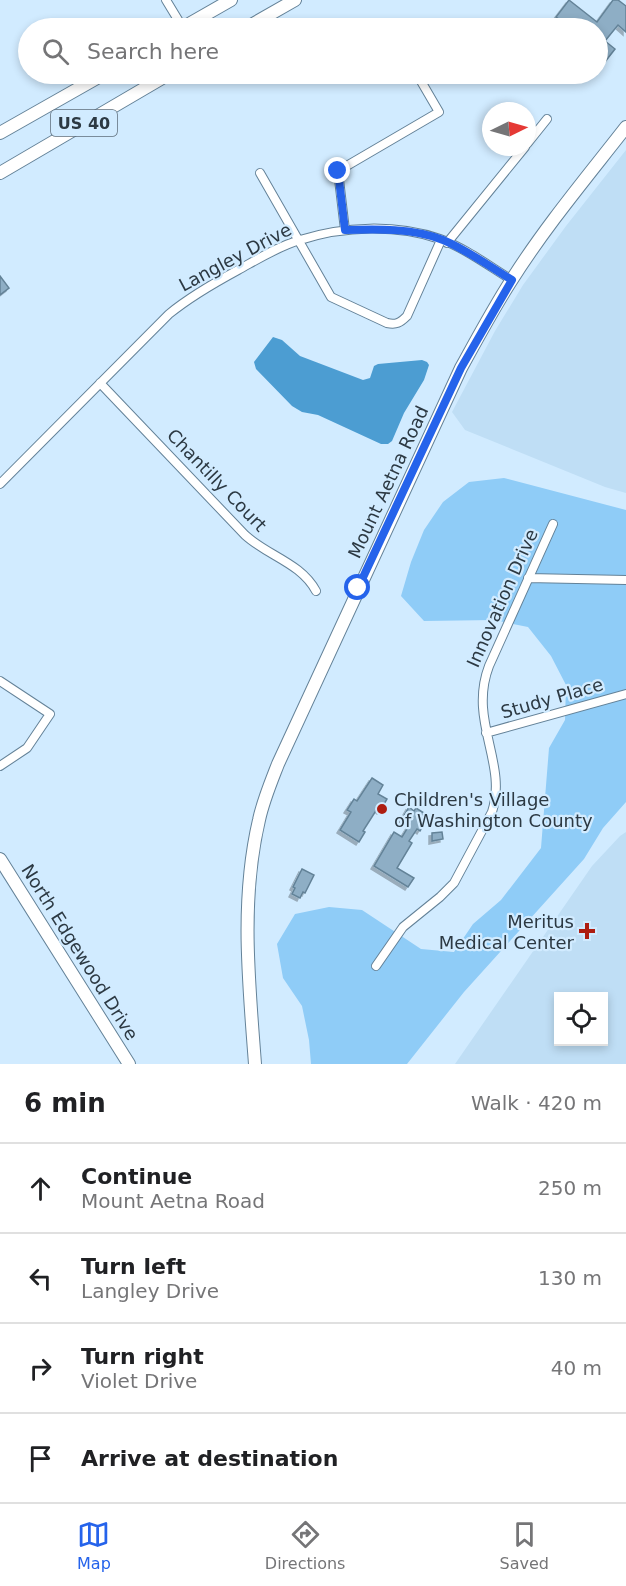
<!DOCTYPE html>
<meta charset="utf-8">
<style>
body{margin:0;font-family:"DejaVu Sans",sans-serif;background:#f6f6f6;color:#202124}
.controls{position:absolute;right:18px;bottom:18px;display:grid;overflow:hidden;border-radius:0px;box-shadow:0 3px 9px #0003}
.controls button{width:54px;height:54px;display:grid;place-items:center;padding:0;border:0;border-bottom:2px solid #e0e0e0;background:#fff;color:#202124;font:30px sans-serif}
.compass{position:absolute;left:482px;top:102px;width:54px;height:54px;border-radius:50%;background:#fff;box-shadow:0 3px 9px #0003;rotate:85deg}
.stop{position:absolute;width:18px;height:18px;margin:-14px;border:4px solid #2563eb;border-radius:50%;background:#fff}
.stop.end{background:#2563eb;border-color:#fff;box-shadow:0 2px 6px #0008}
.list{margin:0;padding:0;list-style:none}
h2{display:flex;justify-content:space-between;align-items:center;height:78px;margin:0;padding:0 24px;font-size:26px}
h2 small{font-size:20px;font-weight:400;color:#757577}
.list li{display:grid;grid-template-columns:39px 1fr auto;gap:18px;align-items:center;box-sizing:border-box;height:90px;padding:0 24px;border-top:2px solid #e0e0e0}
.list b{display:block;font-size:22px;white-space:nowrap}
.list p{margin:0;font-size:20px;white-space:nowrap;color:#757577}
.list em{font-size:20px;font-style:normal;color:#757577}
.icon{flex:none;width:33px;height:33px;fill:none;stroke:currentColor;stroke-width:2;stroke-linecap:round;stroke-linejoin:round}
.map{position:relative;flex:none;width:626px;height:1064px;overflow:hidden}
.search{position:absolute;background:#fff;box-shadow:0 3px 9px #0003;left:18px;right:18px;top:18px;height:66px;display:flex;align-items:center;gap:15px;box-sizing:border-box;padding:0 21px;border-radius:33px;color:#757577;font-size:22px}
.sheet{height:438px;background:#fff}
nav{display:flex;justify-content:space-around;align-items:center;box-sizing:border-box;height:84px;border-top:2px solid #e0e0e0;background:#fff;font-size:16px;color:#757577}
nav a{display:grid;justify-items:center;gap:3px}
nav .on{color:#2563eb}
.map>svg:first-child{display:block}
.built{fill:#bfdef5;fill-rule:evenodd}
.green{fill:#8fccf7}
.water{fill:#4c9dd2}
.building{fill:#8eaec5;stroke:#648398;stroke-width:1.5;filter:url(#shadow)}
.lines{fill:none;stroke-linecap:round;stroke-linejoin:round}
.street-casing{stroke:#648298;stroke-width:10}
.secondary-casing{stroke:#648298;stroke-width:14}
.primary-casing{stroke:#648298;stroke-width:14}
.street{stroke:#fff;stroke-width:8}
.secondary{stroke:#fff;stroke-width:12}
.primary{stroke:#fff;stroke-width:12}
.route{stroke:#2563eb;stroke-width:8}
.poi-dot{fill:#ad1d11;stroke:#d1ebff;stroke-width:2}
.labels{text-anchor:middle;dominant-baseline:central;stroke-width:4.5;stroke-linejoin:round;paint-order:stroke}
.shield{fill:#d1ebff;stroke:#5e6e7b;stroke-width:1.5}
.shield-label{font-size:16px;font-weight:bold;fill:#2c3943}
.street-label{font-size:18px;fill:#2c3943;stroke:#d1ebff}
.poi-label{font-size:18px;fill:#2c3943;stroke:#d1ebff;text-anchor:start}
</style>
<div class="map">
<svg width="626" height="1064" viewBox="0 0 626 1064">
<defs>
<filter id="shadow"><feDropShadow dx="-3" dy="3" stdDeviation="0" flood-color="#0004"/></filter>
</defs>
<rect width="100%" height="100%" fill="#d1ebff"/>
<path class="built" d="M626,150V493L605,487L465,430L452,412L495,331L523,285L566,226Z
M626,832V1064H455L592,866L620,836ZM558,996H604V1042H558Z"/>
<path class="green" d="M504,478L626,510V802L603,828L584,859L464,992L407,1064H311L309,1040L302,1006L283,978L277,944L295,914L329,907L362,910L421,949L454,952L473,924L501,900L541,848L549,748L565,720L566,685L551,656L528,627L494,620L424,621L401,596L411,562L424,530L443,502L469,482Z"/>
<path class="water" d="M273,337L282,340L300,356L363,380L370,378L374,366L378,364L422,360L427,362L429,365L424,380L404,413L392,441L388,444H381L318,415L302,412L292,406L256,369L254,362Z"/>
<path class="building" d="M569,0L597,22L613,0H618L626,6V32L618,25L605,41L615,49L597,72V28H562L566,24L556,17Z
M0,276L9,288L0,295Z
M372,778L383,785L378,794L387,799L380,811L377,809L363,831L365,832L359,842L340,830L351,812L347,810L354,799L357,801Z
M409,807L414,811L416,808L424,813L422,816L427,819L420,831L417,829L409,841L412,843L397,868L414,878L408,887L374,866L394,832L402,837L410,824L402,819Z
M442,832L443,839L432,841V833Z
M302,869L314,875L305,893L303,892L300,898L292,894L295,888L293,887Z"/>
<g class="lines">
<defs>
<path id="street" d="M166,0L183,28
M527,144L547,119
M260,173L331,297L387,323C396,325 400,323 407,316L441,240
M345,230L338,171L439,112L418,76
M447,243L525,147
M100,383L245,535C268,556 301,563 316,591
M0,484L169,314C191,296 214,283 238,270C258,259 279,246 300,240C344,226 396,224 440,239C465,248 489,266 512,280
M528,578L626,580
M0,681L50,714L27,748L0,766
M486,733L626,694
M376,966L403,927L440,897L454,883L492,812C508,763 468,721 489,666L553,524"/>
<path id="secondary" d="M0,859L129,1064
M255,1064C249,983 240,901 259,820C263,801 271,782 278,764L461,368C477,339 493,309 511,281C545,227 587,177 626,127"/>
<path id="primary" d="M182,28L231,0
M246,28L295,0
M0,133L104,74
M0,173L169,74"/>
</defs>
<use href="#street" class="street-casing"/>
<use href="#secondary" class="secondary-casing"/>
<use href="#primary" class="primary-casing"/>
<use href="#street" class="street"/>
<use href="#secondary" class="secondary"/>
<use href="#primary" class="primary"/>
</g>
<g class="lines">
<path class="route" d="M338,171L345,230C377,229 413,228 443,240C467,250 489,266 512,280L461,368L358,588"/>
</g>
<g class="poi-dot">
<circle cx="382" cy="809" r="6"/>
<path d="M584 922h6v6h6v6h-6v6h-6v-6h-6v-6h6z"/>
</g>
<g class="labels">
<rect class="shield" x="51" y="110" width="66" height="26" rx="4.5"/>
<g class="shield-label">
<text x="84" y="123">US 40</text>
</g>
<g class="street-label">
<text transform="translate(235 257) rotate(-28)">Langley Drive</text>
<text transform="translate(217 480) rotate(46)">Chantilly Court</text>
<text transform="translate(388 482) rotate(-65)">Mount Aetna Road</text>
<text transform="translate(502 598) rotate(-66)">Innovation Drive</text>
<text transform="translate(552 698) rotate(-16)">Study Place</text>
<text transform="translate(80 952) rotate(58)">North Edgewood Drive</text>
</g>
<g class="poi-label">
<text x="394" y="799">Children's Village<tspan x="394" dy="21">of Washington County</tspan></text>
<text x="574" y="921" text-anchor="end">Meritus<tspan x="574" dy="21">Medical Center</tspan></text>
</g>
</g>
</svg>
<div class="controls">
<button><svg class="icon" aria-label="locate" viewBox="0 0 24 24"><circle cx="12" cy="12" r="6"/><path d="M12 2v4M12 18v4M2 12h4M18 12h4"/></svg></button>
</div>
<svg class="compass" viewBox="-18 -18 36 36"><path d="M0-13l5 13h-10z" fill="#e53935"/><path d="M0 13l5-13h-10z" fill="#757577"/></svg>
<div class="stop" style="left:358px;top:588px"></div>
<div class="stop end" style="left:338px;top:171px"></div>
<div class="search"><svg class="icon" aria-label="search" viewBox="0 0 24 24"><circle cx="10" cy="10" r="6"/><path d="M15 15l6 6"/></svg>Search here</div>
</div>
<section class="sheet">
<h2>6 min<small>Walk · 420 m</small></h2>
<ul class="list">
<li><svg class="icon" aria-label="ahead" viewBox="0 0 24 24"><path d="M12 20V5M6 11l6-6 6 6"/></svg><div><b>Continue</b><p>Mount Aetna Road</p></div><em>250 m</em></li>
<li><svg class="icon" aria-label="left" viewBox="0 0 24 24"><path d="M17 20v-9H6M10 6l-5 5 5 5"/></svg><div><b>Turn left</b><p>Langley Drive</p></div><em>130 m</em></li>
<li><svg class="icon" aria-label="right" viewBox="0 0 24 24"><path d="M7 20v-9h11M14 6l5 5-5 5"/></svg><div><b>Turn right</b><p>Violet Drive</p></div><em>40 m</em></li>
<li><svg class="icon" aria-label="arrive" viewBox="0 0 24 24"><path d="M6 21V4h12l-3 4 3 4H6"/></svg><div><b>Arrive at destination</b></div></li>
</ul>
</section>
<nav>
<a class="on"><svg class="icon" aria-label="map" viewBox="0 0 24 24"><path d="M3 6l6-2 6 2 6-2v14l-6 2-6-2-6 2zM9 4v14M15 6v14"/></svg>Map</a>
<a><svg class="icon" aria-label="directions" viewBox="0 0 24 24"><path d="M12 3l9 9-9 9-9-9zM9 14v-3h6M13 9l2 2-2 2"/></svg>Directions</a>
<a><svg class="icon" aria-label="saved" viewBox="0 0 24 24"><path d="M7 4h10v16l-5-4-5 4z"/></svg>Saved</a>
</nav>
